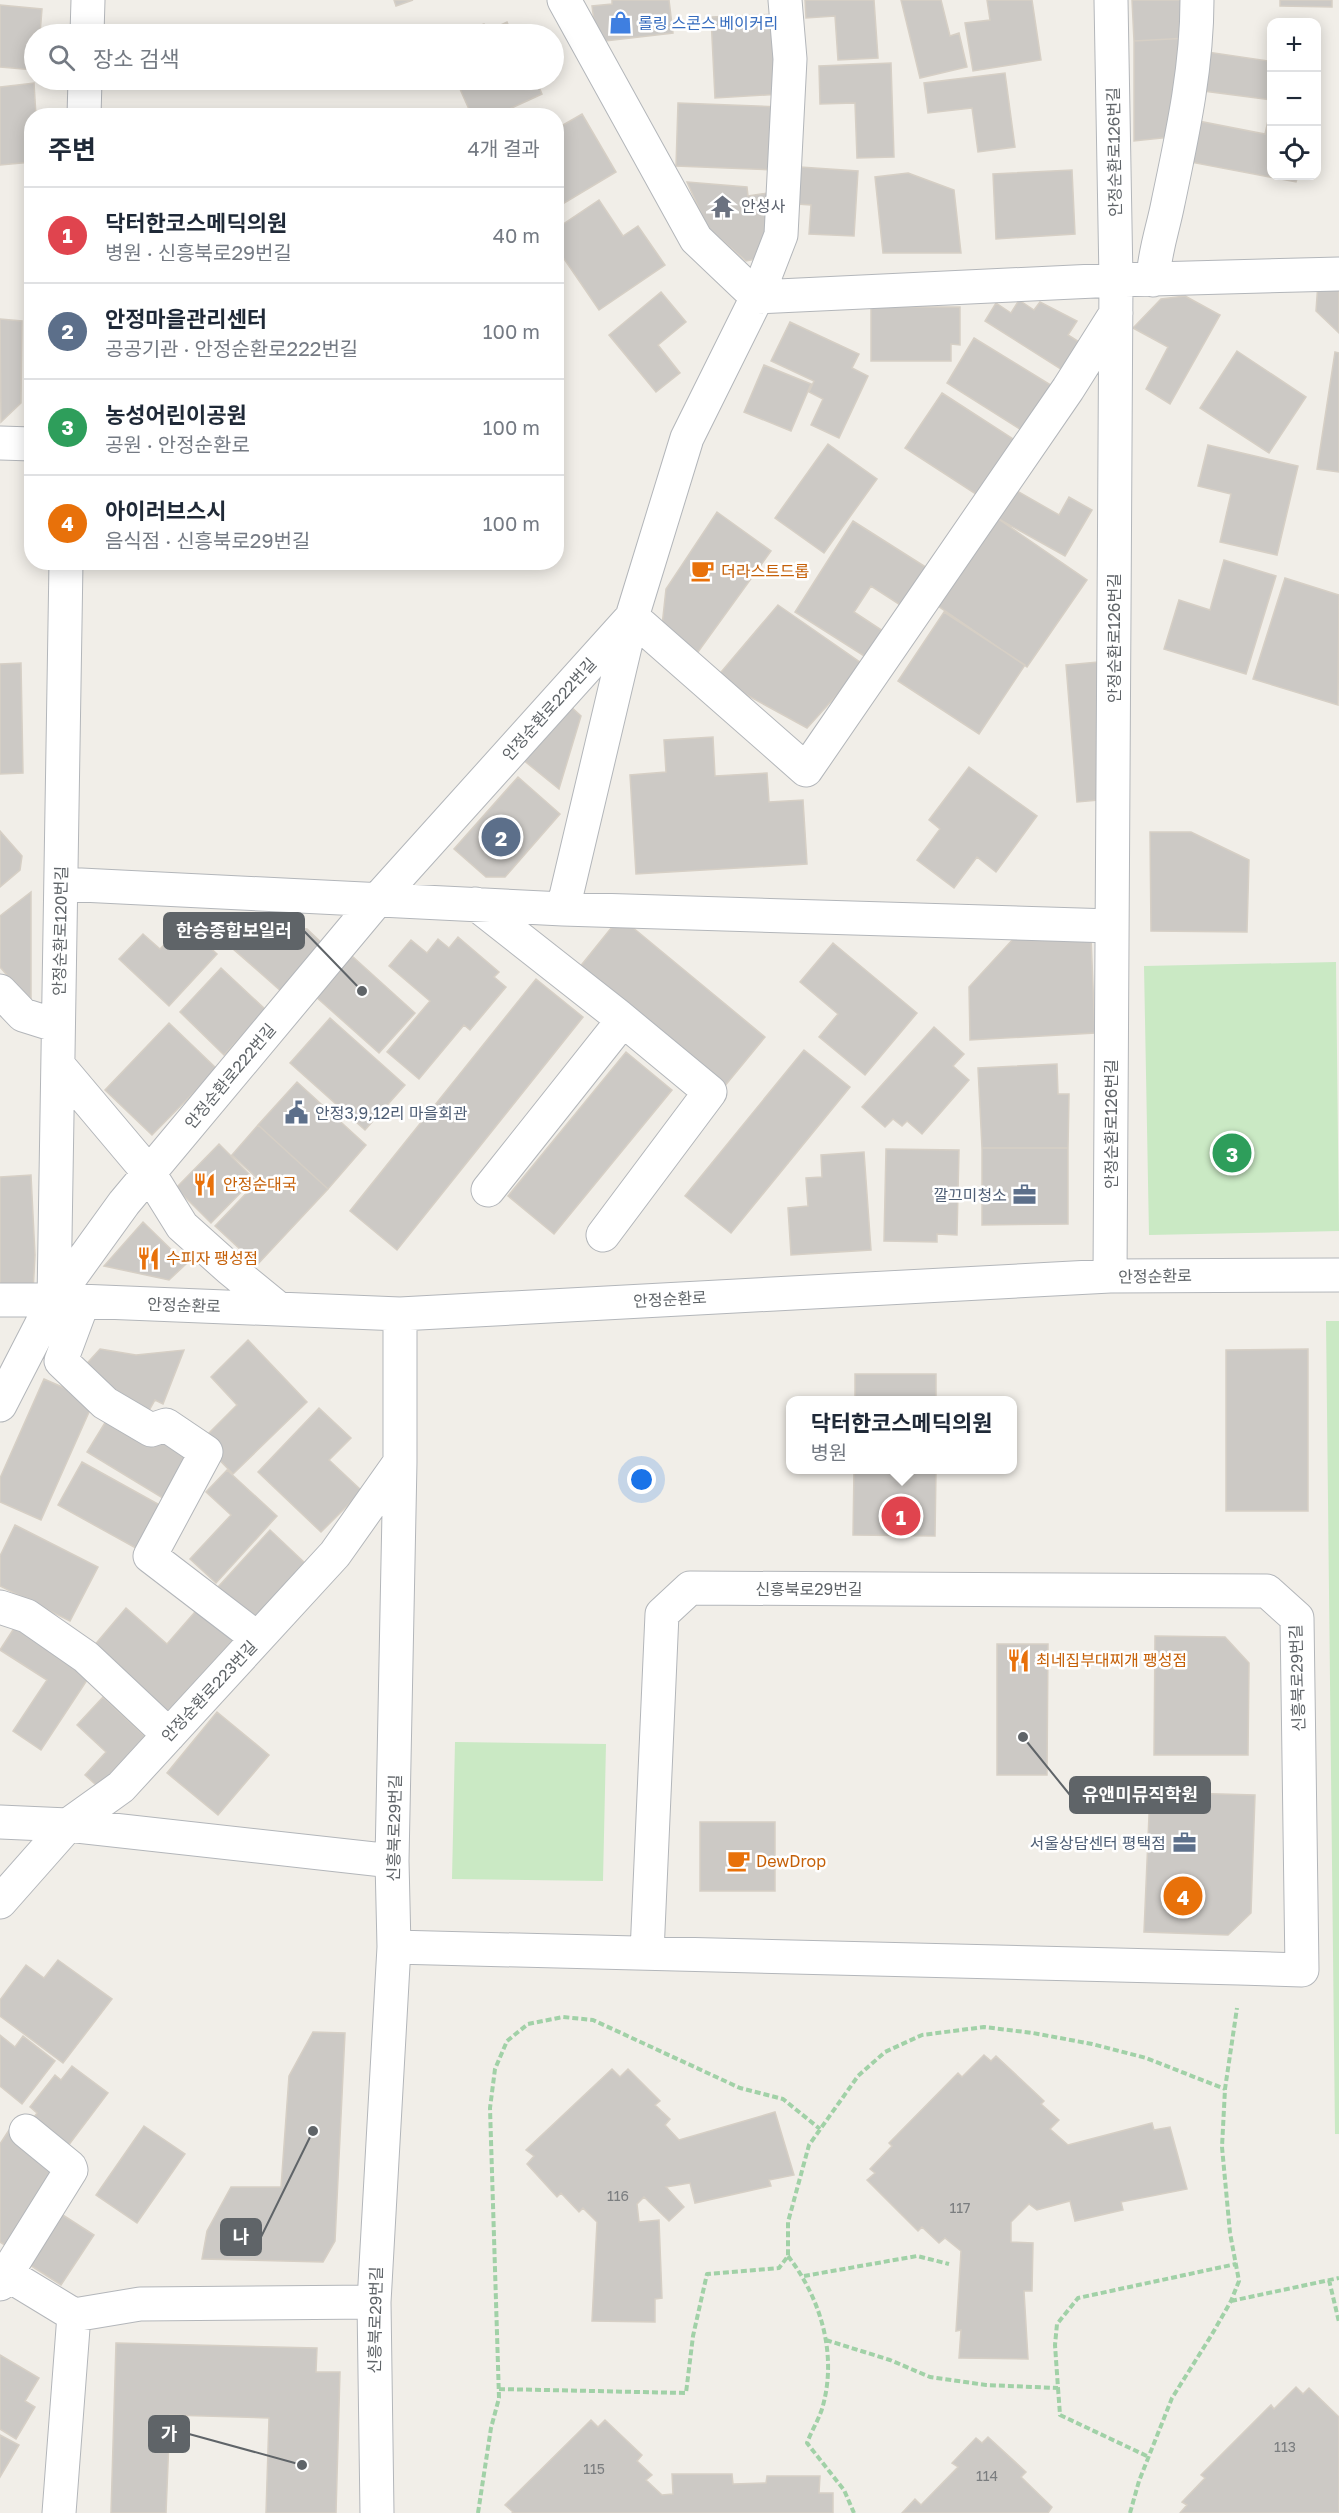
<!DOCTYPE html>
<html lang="ko">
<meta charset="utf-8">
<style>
body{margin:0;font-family:"Golos Text","Noto Sans KR",sans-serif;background:#f2f2f3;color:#1f2937}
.controls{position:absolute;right:18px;top:18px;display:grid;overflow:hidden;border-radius:12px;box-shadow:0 3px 15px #0003}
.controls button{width:54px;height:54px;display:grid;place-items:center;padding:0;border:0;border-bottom:2px solid #e0e1e3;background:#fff;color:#1f2937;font:30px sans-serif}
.you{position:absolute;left:642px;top:1480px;width:21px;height:21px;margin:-15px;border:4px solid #fff;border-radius:50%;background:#1a73e8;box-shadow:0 0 0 9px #1a73e833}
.badge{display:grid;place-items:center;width:39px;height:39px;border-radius:50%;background:#ef303f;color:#fff;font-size:20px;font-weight:700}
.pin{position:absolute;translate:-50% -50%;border:3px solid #fff;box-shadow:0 2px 6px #0006}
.popup{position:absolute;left:786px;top:1396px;width:231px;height:78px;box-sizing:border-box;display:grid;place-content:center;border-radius:12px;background:#fff;filter:drop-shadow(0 2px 4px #0005);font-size:20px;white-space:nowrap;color:#747a83}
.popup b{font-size:22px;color:#1f2937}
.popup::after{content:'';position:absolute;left:50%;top:100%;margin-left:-12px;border:12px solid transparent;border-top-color:#fff}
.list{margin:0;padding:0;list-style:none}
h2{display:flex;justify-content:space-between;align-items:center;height:78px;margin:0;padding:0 24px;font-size:26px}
h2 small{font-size:20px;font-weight:400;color:#747a83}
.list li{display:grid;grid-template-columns:39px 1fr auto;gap:18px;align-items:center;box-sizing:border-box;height:96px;padding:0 24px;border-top:2px solid #e0e1e3}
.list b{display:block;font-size:22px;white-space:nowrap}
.list p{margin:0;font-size:20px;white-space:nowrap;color:#747a83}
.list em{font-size:20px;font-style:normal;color:#747a83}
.icon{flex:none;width:33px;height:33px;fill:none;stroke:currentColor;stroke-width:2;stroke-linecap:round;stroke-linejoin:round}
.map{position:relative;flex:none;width:1339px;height:2513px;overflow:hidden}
.search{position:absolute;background:#fff;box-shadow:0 3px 15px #0003;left:24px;top:24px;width:540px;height:66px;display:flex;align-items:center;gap:15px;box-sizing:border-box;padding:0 21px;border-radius:33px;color:#747a83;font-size:22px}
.panel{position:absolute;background:#fff;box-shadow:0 3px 15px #0003;left:24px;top:108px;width:540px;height:462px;border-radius:24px}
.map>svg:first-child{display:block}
.green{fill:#cae9c4}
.building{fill:#ccc9c5;stroke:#d6cfc5;stroke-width:1.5}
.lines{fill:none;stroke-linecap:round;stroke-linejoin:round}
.minor-casing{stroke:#b3b6ba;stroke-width:35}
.path{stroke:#a1d1a7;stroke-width:4;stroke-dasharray:6 3;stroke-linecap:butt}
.minor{stroke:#fff;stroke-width:33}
.labels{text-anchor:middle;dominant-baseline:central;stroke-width:5;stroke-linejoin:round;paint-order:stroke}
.number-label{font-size:14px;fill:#7a7d7f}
.shop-label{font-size:16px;fill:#366cbe;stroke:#fff;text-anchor:start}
.street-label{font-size:16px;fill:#5f6468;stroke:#fff}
.worship-label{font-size:16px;fill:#5b616d;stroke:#fff;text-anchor:start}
.food-label{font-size:16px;fill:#c56008;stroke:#fff;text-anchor:start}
.service-label{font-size:16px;fill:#4e5e75;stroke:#fff;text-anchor:end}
.leader{fill:none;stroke:#5f6468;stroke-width:2}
.callout-dot{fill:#5f6468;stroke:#fff;stroke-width:2}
.callout{fill:#5f6468;stroke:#5f6468;stroke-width:2}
.callout-label{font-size:18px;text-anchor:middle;font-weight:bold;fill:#fff}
</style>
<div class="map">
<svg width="1339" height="2513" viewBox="0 0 1339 2513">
<rect width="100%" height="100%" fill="#f1eee8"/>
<path class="green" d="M1336,962L1339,1231L1149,1235L1144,966Z
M1326,1321H1339V2134H1335Z
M455,1742L606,1744L603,1881L452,1879Z"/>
<path class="building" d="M394,0H413L396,6Z
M612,0H669L673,33L597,42L592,6L612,4Z
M805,0H874L878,58L838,60L835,16L806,18Z
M901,0H941L950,36L959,33L967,67L920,78Z
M987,0H1032L1041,60L973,71L965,23L990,20Z
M1132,0H1185L1188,38L1134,41Z
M1280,0H1332V7L1280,6Z
M0,5L42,9L40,34H34V70L0,67Z
M778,14L782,94L715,98L711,17Z
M507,22L512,34H459L484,24L488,31Z
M1188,38L1171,137L1134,141V41Z
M1270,45L1272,100L1196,90L1201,51L1268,61Z
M891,63L894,157L857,158L855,103L820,104L819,66Z
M1005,73L1015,147L978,152L972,108L928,113L924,83Z
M456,80H536L542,94L494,116H472Z
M34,83L36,116H32V162L0,165V87Z
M678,103L780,107L777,170L676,166Z
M1272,103V176H1298L1296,182L1185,161L1193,120L1265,134Z
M582,114L616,172L556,208V129Z
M800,167L858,171L854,236L809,234L811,205L797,204Z
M1072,170L1075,234L996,239L993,174Z
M908,173L954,190L961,253H883L875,177Z
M687,182L747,187L748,196L768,193L766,257L746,261L708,228Z
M599,200L623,236L638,226L665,265L599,310L556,247V229Z
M1339,281V333L1316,311L1318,283Z
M661,292L686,322L658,345L680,373L656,392L609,335Z
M1185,296L1220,315L1170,404L1146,389L1168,347L1133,328L1161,299Z
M1019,300L1034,310L1040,302L1077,321L1068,335L1084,345L1067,373L985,321L996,303L1011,313Z
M871,307H960V345L951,344V361H871Z
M0,319L22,321L21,403L1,422Z
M790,322L859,354L852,368L868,376L839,438L811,425L823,399L809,392L814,381L771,361Z
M974,338L1054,387L1026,433L947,383Z
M1237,351L1306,397L1269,453L1200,408Z
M1335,352L1339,353V472L1317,469Z
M764,365L811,384L791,431L744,412Z
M942,393L1021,444L985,500L905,448Z
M828,444L877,479L824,553L775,518Z
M1208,445L1298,466L1277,555L1220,542L1231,494L1198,486Z
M1012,488L1059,515L1069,497L1092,510L1065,556L997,518Z
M717,512L771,551L698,652L662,626L666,589Z
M997,518L1087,580L1027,667L938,606Z
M853,521L932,571L908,610L871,586L854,612L889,635L872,661L795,612Z
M1224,560L1276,576L1246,674L1164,649L1179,600L1210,610Z
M1285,578L1339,595L1338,705L1253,679Z
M778,605L864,665L807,728L716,678Z
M944,612L1025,665L979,734L898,681Z
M1098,662L1110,799L1077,802L1066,665Z
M21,663L23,773L0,774V664Z
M569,705L581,716L559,789L522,759Z
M713,737L715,776L767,773L769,802L803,800L807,864L636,874L630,775L666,772L664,740Z
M969,767L1037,816L996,872L977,857L954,888L917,860L940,829L929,820Z
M518,777L560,814L505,877H486L454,849Z
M0,831L22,856L20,870L0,887Z
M1150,832H1191L1249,860L1247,932L1151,931Z
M31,892V1003L0,967V916Z
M620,917L765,1037L724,1087L579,968Z
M185,924L217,954L169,1006L119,959L143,934L160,949Z
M248,924L307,929L325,946L282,992L232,948Z
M458,937L499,972L494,977L506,987L470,1030L464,1025L419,1079L387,1052L430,1001L389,966L411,940L427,953L438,939L449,948Z
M1015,937L1091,938L1095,1033L970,1040L969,987Z
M833,943L917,1013L865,1075L819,1037L838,1014L800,982Z
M352,956L415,1013L379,1053L315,996Z
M221,968L266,1010L224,1055L180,1012Z
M536,979L583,1017L397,1250L350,1211Z
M330,1018L405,1085L365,1130L290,1063Z
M169,1023L217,1069L152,1135L105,1090Z
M934,1027L964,1054L953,1066L969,1080L922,1134L907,1121L902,1126L893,1119L885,1127L862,1107Z
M804,1050L850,1087L731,1233L685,1196Z
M626,1052L672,1090L554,1234L508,1196Z
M1057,1064L1058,1094H1069L1068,1148H982L978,1068Z
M297,1082L366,1145L328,1189L258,1125Z
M258,1125L328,1189L257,1265L215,1226L259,1180L232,1155Z
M219,1144L254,1179L211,1223L176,1188Z
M982,1148H1068V1224L982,1225Z
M886,1149L959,1150L957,1235L937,1234V1242L884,1241Z
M864,1152L871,1250L791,1255L788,1208L808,1206L806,1178L822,1177L821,1155Z
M31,1175L35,1255L33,1293H0V1177Z
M143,1222L186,1264L169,1280L104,1266Z
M248,1340L307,1402L233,1474L201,1441L237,1405L211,1377Z
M100,1349L136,1355L184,1350L163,1404L155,1400L146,1416L79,1372Z
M1308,1349V1511H1226V1350Z
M855,1374H936V1400H855Z
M44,1379L94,1401L41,1520L0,1502V1478Z
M319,1408L351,1438L329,1460L362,1491L321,1532L258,1472Z
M111,1413L197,1450L166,1500L87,1452Z
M82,1462L167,1509L143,1552L58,1505Z
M227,1470L277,1516L216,1583L190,1559L231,1515L206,1492Z
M854,1470H936L935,1536L853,1535Z
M15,1525L98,1567L70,1621L0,1586V1556Z
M270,1530L306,1564L253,1620L218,1587Z
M201,1605L241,1640L174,1718L93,1647L126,1608L167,1644Z
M20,1619L95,1668L41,1750L13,1731L47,1680L0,1650Z
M1155,1636L1225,1637L1249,1663L1248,1755H1154Z
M997,1644H1048L1047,1775H997Z
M103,1697L151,1742L104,1792L85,1775L106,1752L77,1725Z
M217,1712L269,1755L218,1815L167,1773Z
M1150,1792L1255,1795L1251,1913L1228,1935L1144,1932Z
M700,1822H775V1891H700Z
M58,1960L112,1999L63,2063L0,2016V2000L26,1965L44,1978Z
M313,2032L345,2033L335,2241L323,2262L202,2259L207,2231L231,2187H281L289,2076Z
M0,2035L15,2047L23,2036L55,2061L22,2104L0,2086Z
M984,2055L991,2061L996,2056L1044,2101L1041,2104L1059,2120L1050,2129L1068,2145L1152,2123L1154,2130L1170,2127L1187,2189L1121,2202L1123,2210L1075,2221L1070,2201L1037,2210L1029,2204L1011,2222V2242L1033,2243L1032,2291H1024L1028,2359L959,2358L961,2330L956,2331L961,2251L945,2238L939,2243L922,2227L918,2231L867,2180L875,2173L870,2169L892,2146L889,2143L958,2073L962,2077Z
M72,2066L108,2093L65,2150L30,2123L37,2113L30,2107L55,2075L61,2080Z
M612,2069L620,2077L628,2069L660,2101L655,2105L670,2119L665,2125L679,2140L775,2112L794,2175L769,2180L771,2186L695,2203L690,2183L666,2187L684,2207L669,2221L644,2197L637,2204L639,2222L659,2220L662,2298L655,2299V2322L592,2321L597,2222L583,2208L579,2212L561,2193L557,2197L527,2164L534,2156L526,2150Z
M144,2126L185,2154L137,2223L96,2195Z
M9,2130L62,2166L8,2247L0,2242V2144Z
M55,2210L94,2235L61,2285L22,2260Z
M116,2343L317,2348L316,2372H340L336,2513H266L269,2418L170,2415L166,2513H111Z
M0,2355L39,2378L25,2401L35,2407L16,2439L0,2429Z
M1296,2387L1303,2394L1309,2388L1339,2417V2513H1180L1187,2505L1182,2502L1205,2478L1201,2475L1271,2405L1274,2409Z
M591,2420L598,2427L605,2420L642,2455L637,2461L652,2475L646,2480L662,2495L673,2494L672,2474H732L733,2484L766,2483L767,2476H820L819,2493H833V2513H512L513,2512L505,2505Z
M0,2435L19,2445L0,2477Z
M988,2437L1026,2472L1021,2477L1052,2507L1048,2513H902L915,2499L921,2505L958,2467L952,2463L976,2438L982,2443Z"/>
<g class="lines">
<defs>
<path id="minor" d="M564,0L696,239L757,297L1116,280L1339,274
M87,34L88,0
M84,116L85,80
M1153,280C1154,253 1163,229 1168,203C1182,136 1197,69 1197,0
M0,443L32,444
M61,884L563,909L1112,926
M476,904L617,1015L710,1092L603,1235
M563,909L632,617L806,770L1068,389L1116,313
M0,991L23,1015L58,1026
M58,1065L149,1173L182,1226L230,1269L279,1309
M488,1190L623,1020
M1110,1276L1116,280L1111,0
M0,1300H54L400,1314L1110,1276L1339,1275
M54,1300L66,562
M83,1302L61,1361L105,1403L151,1430L166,1425L206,1452L150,1556L257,1638
M0,1405L54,1300L124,1203L378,899L632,617L687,438L757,297L781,235L790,59L785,0
M0,1607L27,1616L86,1657L169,1735
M0,1822L68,1825L392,1861
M0,1902L68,1825L121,1787L335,1554L400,1462
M394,1947L1239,1968L1302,1970L1297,1618L1267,1591L690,1588L662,1614L647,1953
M0,2270L74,2315
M0,2284L71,2170L70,2167L26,2131
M74,2315L140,2304L374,2302
M59,2513L74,2315
M377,2513L374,2302L394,1947L392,1861L400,1462V1314"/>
</defs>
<use href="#minor" class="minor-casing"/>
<path class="path" d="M788,2256C821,2299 838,2355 822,2409C818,2421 811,2432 807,2443L844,2490L854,2513
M804,2276L917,2256L949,2264
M1329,2280L1339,2322
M1231,2301L1339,2278
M826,2340L890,2360L930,2377L986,2385L1058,2388L1055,2345L1057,2324L1078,2298L1236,2264
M1058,2388L1060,2415L1149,2457
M499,2389L686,2393L693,2336L707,2274L779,2268L788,2256V2222L809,2145L858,2076L885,2052L922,2035L984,2027L1033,2033L1092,2044L1146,2058L1225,2089
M478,2513L491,2428L499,2398L490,2108L495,2069L507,2041L528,2024L563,2017L593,2020L740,2088L783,2099L820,2129
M1130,2513L1139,2481L1172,2398L1211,2336L1231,2301L1239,2281L1230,2233L1222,2147L1225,2089L1237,2008"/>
<use href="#minor" class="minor"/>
</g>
<defs>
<symbol id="shop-bare" viewBox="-9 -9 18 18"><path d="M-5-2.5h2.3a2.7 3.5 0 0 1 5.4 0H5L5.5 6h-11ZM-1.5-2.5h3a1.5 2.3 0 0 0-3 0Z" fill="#3f7fe0" stroke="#fff" stroke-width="2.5" paint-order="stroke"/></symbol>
<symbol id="temple-bare" viewBox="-9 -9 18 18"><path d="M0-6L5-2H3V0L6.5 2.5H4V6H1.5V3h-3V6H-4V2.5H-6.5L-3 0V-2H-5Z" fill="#6b7280" stroke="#fff" stroke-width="2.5" paint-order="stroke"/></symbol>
<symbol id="cafe-bare" viewBox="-9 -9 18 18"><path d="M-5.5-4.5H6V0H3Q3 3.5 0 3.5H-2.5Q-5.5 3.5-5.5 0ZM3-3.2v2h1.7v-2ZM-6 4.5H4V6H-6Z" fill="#e8710a" stroke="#fff" stroke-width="2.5" paint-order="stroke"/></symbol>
<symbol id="civic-bare" viewBox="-9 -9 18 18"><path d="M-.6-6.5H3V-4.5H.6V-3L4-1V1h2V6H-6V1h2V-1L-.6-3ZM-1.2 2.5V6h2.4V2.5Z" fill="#5c6f8a" stroke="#fff" stroke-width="2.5" paint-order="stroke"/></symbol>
<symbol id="restaurant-bare" viewBox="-9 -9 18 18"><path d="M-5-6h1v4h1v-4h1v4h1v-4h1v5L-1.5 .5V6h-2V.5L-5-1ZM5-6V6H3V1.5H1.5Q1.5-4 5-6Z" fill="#e8710a" stroke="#fff" stroke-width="2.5" paint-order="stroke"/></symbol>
<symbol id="office-bare" viewBox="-9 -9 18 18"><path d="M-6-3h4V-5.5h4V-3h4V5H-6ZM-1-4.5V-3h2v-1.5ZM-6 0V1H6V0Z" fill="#5c6f8a" stroke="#fff" stroke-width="2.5" paint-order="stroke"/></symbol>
</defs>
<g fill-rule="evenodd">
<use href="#shop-bare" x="604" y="6" width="33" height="33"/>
<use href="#temple-bare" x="706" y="190" width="33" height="33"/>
<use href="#cafe-bare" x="686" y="554" width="33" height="33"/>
<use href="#civic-bare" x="280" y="1096" width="33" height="33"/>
<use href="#restaurant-bare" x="188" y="1168" width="33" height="33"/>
<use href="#office-bare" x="1008" y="1178" width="33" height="33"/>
<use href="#restaurant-bare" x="132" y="1242" width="33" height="33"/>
<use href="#restaurant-bare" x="1002" y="1644" width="33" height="33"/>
<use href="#office-bare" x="1168" y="1826" width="33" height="33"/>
<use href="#cafe-bare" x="722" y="1844" width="33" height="33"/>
</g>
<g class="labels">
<g class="number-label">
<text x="618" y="2195">116</text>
<text x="960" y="2207">117</text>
<text x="1285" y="2446">113</text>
<text x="594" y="2468">115</text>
<text x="987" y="2475">114</text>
</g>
<g class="shop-label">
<text x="638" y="23">롤링 스콘스 베이커리</text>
</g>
<g class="street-label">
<text transform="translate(1114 152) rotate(-91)">안정순환로126번길</text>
<text transform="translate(1114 638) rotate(-90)">안정순환로126번길</text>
<text transform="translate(549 709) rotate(-48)">안정순환로222번길</text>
<text transform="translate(60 931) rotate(-89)">안정순환로120번길</text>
<text transform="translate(230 1076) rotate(-50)">안정순환로222번길</text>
<text transform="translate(1111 1124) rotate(-90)">안정순환로126번길</text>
<text transform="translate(1155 1276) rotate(-1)">안정순환로</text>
<text transform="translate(670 1299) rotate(-3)">안정순환로</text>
<text transform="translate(184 1305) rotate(2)">안정순환로</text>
<text x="809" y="1589">신흥북로29번길</text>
<text transform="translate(1297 1678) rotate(-92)">신흥북로29번길</text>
<text transform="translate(209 1691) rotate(-47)">안정순환로223번길</text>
<text transform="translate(394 1828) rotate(-89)">신흥북로29번길</text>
<text transform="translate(375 2320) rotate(-89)">신흥북로29번길</text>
</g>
<g class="worship-label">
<text x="741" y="206">안성사</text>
</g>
<g class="food-label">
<text x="721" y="571">더라스트드롭</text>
<text x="223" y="1184">안정순대국</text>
<text x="166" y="1258">수피자 팽성점</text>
<text x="1036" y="1660">최네집부대찌개 팽성점</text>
<text x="756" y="1861">DewDrop</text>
</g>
<g class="service-label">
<text x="315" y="1113" text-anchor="start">안정3,9,12리 마을회관</text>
<text x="1007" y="1195">깔끄미청소</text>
<text x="1166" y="1843">서울상담센터 평택점</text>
</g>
</g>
<path class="leader" d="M362 991L304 931M1023 1737L1070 1795M313 2131L261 2237M302 2465L189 2434"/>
<g class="callout-dot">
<circle cx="362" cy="991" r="6"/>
<circle cx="1023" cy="1737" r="6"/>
<circle cx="313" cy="2131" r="6"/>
<circle cx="302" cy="2465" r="6"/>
</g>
<g class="callout">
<rect x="164" y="913" width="140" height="36" rx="6"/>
<rect x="1070" y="1777" width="140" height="36" rx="6"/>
<rect x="221" y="2219" width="40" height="36" rx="6"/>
<rect x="149" y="2416" width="40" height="36" rx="6"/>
</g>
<g class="callout-label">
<text x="234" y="937">한승종합보일러</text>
<text x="1140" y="1801">유앤미뮤직학원</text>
<text x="241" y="2243">나</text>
<text x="169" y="2440">가</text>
</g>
</svg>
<div class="controls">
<button>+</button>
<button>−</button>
<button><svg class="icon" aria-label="locate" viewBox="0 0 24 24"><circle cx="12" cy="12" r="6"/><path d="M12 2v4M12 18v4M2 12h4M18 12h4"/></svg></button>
</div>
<div class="you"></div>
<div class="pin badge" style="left:901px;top:1516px;background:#e0444e">1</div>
<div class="popup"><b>닥터한코스메딕의원</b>병원</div>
<div class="pin badge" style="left:501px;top:837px;background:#5c6f8a">2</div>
<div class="pin badge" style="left:1232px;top:1153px;background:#2e9e5b">3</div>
<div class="pin badge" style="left:1183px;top:1896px;background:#e8710a">4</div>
<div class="search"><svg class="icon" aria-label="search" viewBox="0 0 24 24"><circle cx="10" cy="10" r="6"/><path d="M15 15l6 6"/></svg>장소 검색</div>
<section class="panel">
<h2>주변<small>4개 결과</small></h2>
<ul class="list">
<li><span class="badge" style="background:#e0444e">1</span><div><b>닥터한코스메딕의원</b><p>병원 · 신흥북로29번길</p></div><em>40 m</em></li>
<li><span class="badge" style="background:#5c6f8a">2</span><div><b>안정마을관리센터</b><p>공공기관 · 안정순환로222번길</p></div><em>100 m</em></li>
<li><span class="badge" style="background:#2e9e5b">3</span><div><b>농성어린이공원</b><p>공원 · 안정순환로</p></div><em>100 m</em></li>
<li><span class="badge" style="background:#e8710a">4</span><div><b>아이러브스시</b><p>음식점 · 신흥북로29번길</p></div><em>100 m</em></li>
</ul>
</section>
</div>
